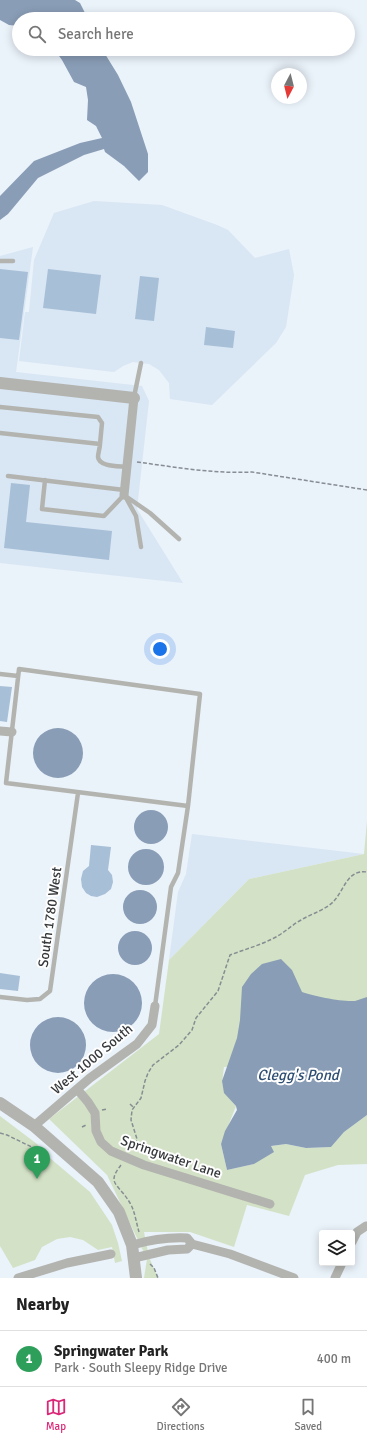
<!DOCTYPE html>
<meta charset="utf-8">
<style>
body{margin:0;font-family:Signika,sans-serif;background:#f6f6f6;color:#222}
.controls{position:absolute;right:12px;bottom:12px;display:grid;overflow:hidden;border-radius:4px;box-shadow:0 2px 10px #0003}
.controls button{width:36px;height:36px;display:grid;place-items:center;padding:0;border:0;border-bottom:1px solid #e0e0e0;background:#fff;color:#222;font:20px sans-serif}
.compass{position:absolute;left:271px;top:68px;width:36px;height:36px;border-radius:50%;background:#fff;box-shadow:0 2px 10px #0003;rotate:187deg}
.you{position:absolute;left:160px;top:649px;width:14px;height:14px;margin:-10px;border:3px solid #fff;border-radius:50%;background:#1a73e8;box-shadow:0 0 0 6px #1a73e833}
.badge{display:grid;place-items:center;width:26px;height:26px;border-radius:50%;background:#db2777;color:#fff;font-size:13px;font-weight:700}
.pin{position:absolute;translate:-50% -33px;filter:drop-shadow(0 1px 2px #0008)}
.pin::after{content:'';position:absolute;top:21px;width:14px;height:12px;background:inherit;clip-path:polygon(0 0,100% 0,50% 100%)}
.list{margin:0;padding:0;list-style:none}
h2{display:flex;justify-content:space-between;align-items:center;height:52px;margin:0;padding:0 16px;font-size:17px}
h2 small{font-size:13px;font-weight:400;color:#767676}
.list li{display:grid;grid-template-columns:26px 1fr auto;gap:12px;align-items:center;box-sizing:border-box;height:56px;padding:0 16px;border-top:1px solid #e0e0e0}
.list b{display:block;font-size:15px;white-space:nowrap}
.list p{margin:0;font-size:13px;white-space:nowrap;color:#767676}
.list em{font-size:13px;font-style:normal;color:#767676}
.icon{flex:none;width:22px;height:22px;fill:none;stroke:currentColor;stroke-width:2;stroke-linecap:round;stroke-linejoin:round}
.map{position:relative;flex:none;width:367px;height:1278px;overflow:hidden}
.search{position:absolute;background:#fff;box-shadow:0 2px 10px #0003;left:12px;right:12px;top:12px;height:44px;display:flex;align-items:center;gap:10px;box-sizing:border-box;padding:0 14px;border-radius:22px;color:#767676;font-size:15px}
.sheet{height:108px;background:#fff}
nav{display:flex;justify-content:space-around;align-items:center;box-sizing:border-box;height:56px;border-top:1px solid #e0e0e0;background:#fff;font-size:11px;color:#767676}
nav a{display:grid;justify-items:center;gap:2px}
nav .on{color:#db2777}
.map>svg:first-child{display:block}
.built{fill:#d9e6f4}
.green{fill:#d3e2c6}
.water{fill:#899db6}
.building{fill:#a7bfd7}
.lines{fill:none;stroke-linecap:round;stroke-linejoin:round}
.path{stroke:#878d92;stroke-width:1.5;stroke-dasharray:4 2;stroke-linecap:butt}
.service{stroke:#b3b4af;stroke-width:4.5}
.minor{stroke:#b3b4af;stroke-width:9}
.tertiary{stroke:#b3b4af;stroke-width:12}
.labels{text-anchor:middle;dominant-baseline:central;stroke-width:4;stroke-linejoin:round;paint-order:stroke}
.street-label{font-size:14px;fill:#36393c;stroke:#fefefe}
.water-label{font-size:15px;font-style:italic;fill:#2f4e74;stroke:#fefefe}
</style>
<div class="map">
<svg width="367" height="1278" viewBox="0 0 367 1278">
<rect width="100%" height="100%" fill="#eaf2fa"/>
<path class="built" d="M94,201L162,205L217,225L228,230L255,258L289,249L294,275L286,327L276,343L212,405L170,399L169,383L159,370L149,364L133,362L123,366L114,372L19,361L25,312H29L34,260L54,213Z
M33,247L16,372L142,386L149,401L137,509L183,583L0,563V256Z
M192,834L364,854L249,879L169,960L178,892L186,874Z"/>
<path class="green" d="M367,821V1060L224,1067C221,1088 222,1090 236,1106L221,1144L227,1170L254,1164L271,1146L286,1144L306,1148L331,1147L344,1132L367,1115V1164L338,1165L305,1175L289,1216L247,1205L234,1247L190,1232H144L149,1257L158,1278H144L147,1259L107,1175L49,1119L159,1034L169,960L249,879L364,854Z
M0,1116L37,1144L44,1153L90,1192L112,1225L118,1243L122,1261L115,1263L112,1247L98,1250L83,1240L70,1237L57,1239L42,1247L35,1260L13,1268L0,1246Z"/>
<path class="water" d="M0,0H75L80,3L88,19H19V26L9,25L0,20Z
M54,49H102L118,75L131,102L148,154V172L139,181L124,166L105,152L104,149L84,155L38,178L8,214L0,220V196L34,161L80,143L102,138L96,126L87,120L88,100L86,87L74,82L62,60Z
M33 753a25 25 0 1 1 50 0a25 25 0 1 1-50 0Z
M134 827a17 17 0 1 1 34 0a17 17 0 1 1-34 0Z
M128 867a18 18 0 1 1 36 0a18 18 0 1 1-36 0Z
M123 907a17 17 0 1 1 34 0a17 17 0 1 1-34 0Z
M118 948a17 17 0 1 1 34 0a17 17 0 1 1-34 0Z
M281,959L292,970L302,992C314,996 341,1002 355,1001C359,1000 363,998 367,997V1115L344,1132L331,1147L306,1148L286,1144L271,1146L274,1152L254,1164L227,1170L221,1144L225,1131L237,1110L236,1106L224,1093L222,1081L237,1038L240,1020L242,987L251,974L262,964Z
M84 1003a29 29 0 1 1 58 0a29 29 0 1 1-58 0Z
M30 1045a28 28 0 1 1 56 0a28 28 0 1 1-56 0Z"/>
<path class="building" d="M0,269L28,272L19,340L0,338Z
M48,269L101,275L96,314L43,308Z
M140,276L159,278L154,321L135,319Z
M206,327L235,331L233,348L204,345Z
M11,483L30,485L26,522L112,531L109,560L4,548Z
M0,686L12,687L7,722L0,721Z
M91,845L111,847L108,870L112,875L113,882L111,889L105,894L97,897L91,896L86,893L82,887L81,879L83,871L89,866Z
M0,973L20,976L18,991L0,989Z"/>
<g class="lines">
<path class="path" d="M137,462C175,467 213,474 252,472L367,490
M130,1104L134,1108
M102,1110L107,1109
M82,1127L86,1125
M0,1133L7,1135L44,1153
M132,1149L136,1144L137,1139L131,1120L132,1110L141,1098L145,1081L148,1073L153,1065L179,1045L192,1030L196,1018L218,991L230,955C246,949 261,945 276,937C285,932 292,925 301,920C311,914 325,910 333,902C344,891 347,869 367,872
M121,1165C118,1169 114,1174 114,1179C114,1184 119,1188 122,1192C135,1207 134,1214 139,1232
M150,1264L154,1268L158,1278"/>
<path class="service" d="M0,261H13
M134,397L141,363
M0,407L98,417L102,423L100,444L0,433
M100,444C100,448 98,453 98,457C99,467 119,466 127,467
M8,476L124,490
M45,480L42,509L104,516L124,495
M124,495L150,513L179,539
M125,496L136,516L141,547
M19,669L200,694L188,806L6,783Z
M0,674L18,676
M0,997L27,1000L40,999L50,991L78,793
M155,1006L171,887L178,873L188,806"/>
<path class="minor" d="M124,495L134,398
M0,731L12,732
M77,1089L88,1102L95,1113L96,1131L101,1142L111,1151L144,1165L270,1204
M34,1126L90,1078L137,1044L152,1025L155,1006
M352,1242L357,1232L366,1226
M192,1244L230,1254L294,1278
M132,1245C150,1240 168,1237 187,1238L192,1244L187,1249L168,1250L134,1258
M18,1278L67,1263L111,1254
M335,1278L342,1263"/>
<path class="tertiary" d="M0,383L134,398
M0,1103L34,1126L98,1182L119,1212L132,1245L136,1278"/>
</g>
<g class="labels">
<g class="street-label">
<text transform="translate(50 917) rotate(-82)">South 1780 West</text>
<text transform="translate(92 1059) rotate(-40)">West 1000 South</text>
<text transform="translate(171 1157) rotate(19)">Springwater Lane</text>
</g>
<g class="water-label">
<text x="298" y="1075">Clegg's Pond</text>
</g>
</g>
</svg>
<div class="controls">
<button><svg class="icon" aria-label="layers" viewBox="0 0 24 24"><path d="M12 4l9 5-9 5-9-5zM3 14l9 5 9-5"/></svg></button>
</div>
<svg class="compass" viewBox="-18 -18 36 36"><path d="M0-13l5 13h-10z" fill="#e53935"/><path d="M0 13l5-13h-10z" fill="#767676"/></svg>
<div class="you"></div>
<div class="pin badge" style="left:37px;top:1179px;background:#2e9e5b">1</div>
<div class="search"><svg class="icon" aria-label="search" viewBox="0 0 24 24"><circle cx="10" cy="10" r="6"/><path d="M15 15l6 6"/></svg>Search here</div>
</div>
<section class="sheet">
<h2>Nearby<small></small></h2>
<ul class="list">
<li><span class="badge" style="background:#2e9e5b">1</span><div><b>Springwater Park</b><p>Park · South Sleepy Ridge Drive</p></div><em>400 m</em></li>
</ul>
</section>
<nav>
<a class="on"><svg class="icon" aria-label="map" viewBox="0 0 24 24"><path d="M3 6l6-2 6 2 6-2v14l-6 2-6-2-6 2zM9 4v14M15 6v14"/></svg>Map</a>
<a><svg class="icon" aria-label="directions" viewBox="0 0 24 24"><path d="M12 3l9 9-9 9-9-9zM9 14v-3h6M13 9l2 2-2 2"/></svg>Directions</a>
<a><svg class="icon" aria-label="saved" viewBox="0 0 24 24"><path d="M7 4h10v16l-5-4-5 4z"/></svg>Saved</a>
</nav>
